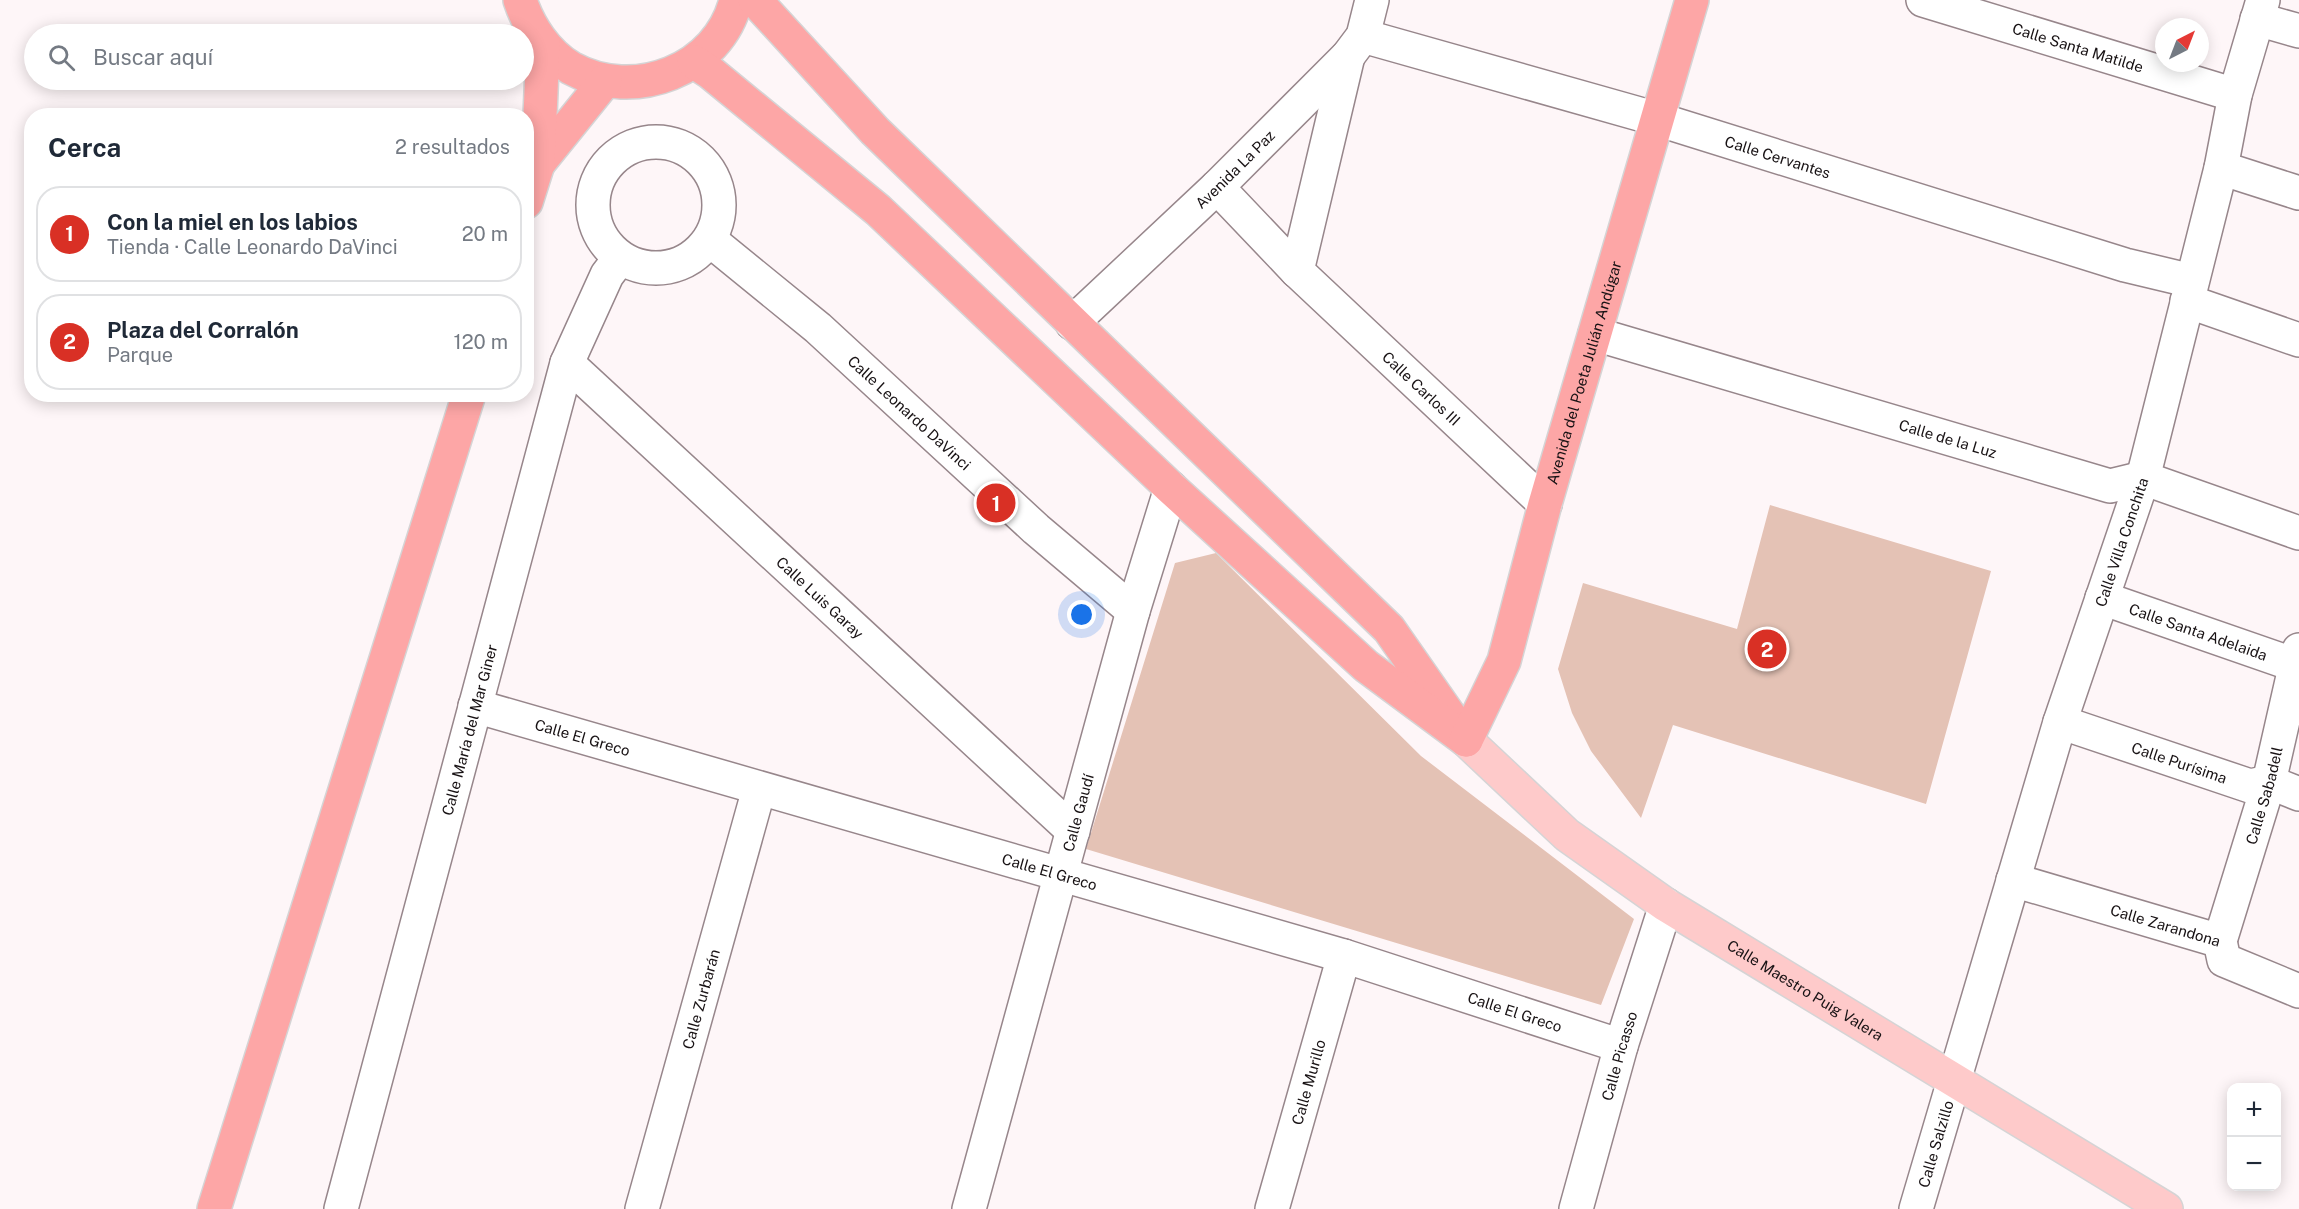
<!DOCTYPE html>
<html lang="es">
<meta charset="utf-8">
<style>
body{margin:0;font-family:"Public Sans",sans-serif;background:#f6f6f7;color:#1f2937}
.controls{position:absolute;right:18px;bottom:18px;display:grid;overflow:hidden;border-radius:12px;box-shadow:0 3px 15px #0003}
.controls button{width:54px;height:54px;display:grid;place-items:center;padding:0;border:0;border-bottom:2px solid #e0e1e3;background:#fff;color:#1f2937;font:30px sans-serif}
.compass{position:absolute;left:2155px;top:18px;width:54px;height:54px;border-radius:50%;background:#fff;box-shadow:0 3px 15px #0003;rotate:42deg}
.you{position:absolute;left:1082px;top:615px;width:21px;height:21px;margin:-15px;border:4px solid #fff;border-radius:50%;background:#1a73e8;box-shadow:0 0 0 9px #1a73e833}
.badge{display:grid;place-items:center;width:39px;height:39px;border-radius:50%;background:#d93025;color:#fff;font-size:20px;font-weight:700}
.pin{position:absolute;translate:-50% -50%;border:3px solid #fff;box-shadow:0 2px 6px #0006}
.list{margin:0;padding:0;list-style:none}
h2{display:flex;justify-content:space-between;align-items:center;height:78px;margin:0;padding:0 24px;font-size:26px}
h2 small{font-size:20px;font-weight:400;color:#747a83}
.list li{display:grid;grid-template-columns:39px 1fr auto;gap:18px;align-items:center;box-sizing:border-box;height:96px;margin:0 12px 12px;padding:0 12px;border:2px solid #e0e1e3;border-radius:24px}
.list b{display:block;font-size:22px;white-space:nowrap}
.list p{margin:0;font-size:20px;white-space:nowrap;color:#747a83}
.list em{font-size:20px;font-style:normal;color:#747a83}
.icon{flex:none;width:33px;height:33px;fill:none;stroke:currentColor;stroke-width:2;stroke-linecap:round;stroke-linejoin:round}
.map{position:relative;flex:none;width:2299px;height:1209px;overflow:hidden}
.search{position:absolute;background:#fff;box-shadow:0 3px 15px #0003;left:24px;top:24px;width:510px;height:66px;display:flex;align-items:center;gap:15px;box-sizing:border-box;padding:0 21px;border-radius:33px;color:#747a83;font-size:22px}
.panel{position:absolute;background:#fff;box-shadow:0 3px 15px #0003;left:24px;top:108px;width:510px;height:294px;border-radius:24px}
.map>svg:first-child{display:block}
.green{fill:#e4c2b5}
.lines{fill:none;stroke-linecap:round;stroke-linejoin:round}
.minor-casing{stroke:#97868b;stroke-width:36}
.major-casing{stroke:#d5d4d5;stroke-width:36}
.highway-casing{stroke:#d5d4d5;stroke-width:36}
.minor{stroke:#fff;stroke-width:33}
.major{stroke:#fecaca;stroke-width:33}
.highway{stroke:#fda6a6;stroke-width:33}
.labels{text-anchor:middle;dominant-baseline:central;stroke-width:4.5;stroke-linejoin:round;paint-order:stroke}
.street-label{font-size:15px;fill:#181214;stroke:#fff}
</style>
<div class="map">
<svg width="2299" height="1209" viewBox="0 0 2299 1209">
<rect width="100%" height="100%" fill="#fef6f8"/>
<path class="green" d="M1770,505L1991,571L1926,804L1673,725L1641,818L1591,751L1572,713L1558,669L1583,583L1737,629Z
M1216,553L1421,756L1634,919L1601,1005L1086,849L1175,563Z"/>
<g class="lines">
<defs>
<g id="minor">
<path id="s1" d="M1923,0L2235,95"/>
<path d="M2257,19L2299,31"/>
<path id="s2" d="M1363,36L1657,119L2125,265L2192,281"/>
<path id="s3" d="M1348,56L1297,271L1545,504"/>
<circle cx="656" cy="205" r="63"/>
<path d="M2221,168L2299,193"/>
<path d="M1217,187L1297,271"/>
<path id="s4" d="M710,240L818,328L1036,529L1133,611"/>
<path d="M2187,301L2299,340"/>
<path id="s5" d="M1072,323L1217,187L1348,56L1363,36L1372,0"/>
<path id="s6" d="M1595,334L2110,486L2143,478L2299,533"/>
<path id="s7" d="M567,363L1073,831"/>
<path id="s8" d="M2102,598L2295,665"/>
<path id="s9" d="M475,706L1344,956L1621,1046"/>
<path id="s10" d="M2060,722L2250,786L2269,782L2299,794"/>
<path id="s11" d="M2013,880L2220,941L2224,960L2299,991"/>
<path id="s12" d="M2220,941L2269,782L2299,650"/>
<path id="s13" d="M341,1209L567,363L607,275L620,258"/>
<path id="s14" d="M642,1209L759,789"/>
<path id="s15" d="M969,1209L1133,611L1171,488"/>
<path id="s16" d="M1272,1209L1344,956"/>
<path id="s17" d="M1576,1209L1621,1046L1666,905"/>
<path id="s18" d="M1916,1209L2060,722L2143,478L2221,168L2235,95L2263,0"/>
</g>
<g id="major">
<path id="s19" d="M1466,740L1567,835L1666,905L2166,1209"/>
</g>
<g id="highway">
<path d="M520,0C529,27 546,53 571,68C634,103 719,70 736,0"/>
<path d="M755,0L875,131L1389,629L1451,718"/>
<path d="M694,62L711,73L878,210L1171,488L1366,666L1466,740"/>
<path d="M538,164L605,81"/>
<path d="M526,202L538,164L543,44"/>
<path id="s20" d="M1466,740L1504,661L1545,504L1692,0"/>
<path d="M214,1209L469,394"/>
</g>
</defs>
<use href="#minor" class="minor-casing"/>
<use href="#major" class="major-casing"/>
<use href="#highway" class="highway-casing"/>
<use href="#minor" class="minor"/>
<use href="#major" class="major"/>
<use href="#highway" class="highway"/>
</g>
<g class="labels">
<g class="street-label">
<text stroke="none"><textPath href="#s1" startOffset="162">Calle Santa Matilde</textPath></text>
<text stroke="none"><textPath href="#s2" startOffset="432">Calle Cervantes</textPath></text>
<text stroke="none"><textPath href="#s5" startOffset="224">Avenida La Paz</textPath></text>
<text stroke="none"><textPath href="#s20" startOffset="387">Avenida del Poeta Julián Andúgar</textPath></text>
<text stroke="none"><textPath href="#s3" startOffset="392">Calle Carlos III</textPath></text>
<text stroke="none"><textPath href="#s4" startOffset="264">Calle Leonardo DaVinci</textPath></text>
<text stroke="none"><textPath href="#s6" startOffset="368">Calle de la Luz</textPath></text>
<text stroke="none"><textPath href="#s18" startOffset="698">Calle Villa Conchita</textPath></text>
<text stroke="none"><textPath href="#s7" startOffset="345">Calle Luis Garay</textPath></text>
<text stroke="none"><textPath href="#s8" startOffset="102">Calle Santa Adelaida</textPath></text>
<text stroke="none"><textPath href="#s13" startOffset="496">Calle María del Mar Giner</textPath></text>
<text stroke="none"><textPath href="#s9" startOffset="112">Calle El Greco</textPath></text>
<text stroke="none"><textPath href="#s10" startOffset="126">Calle Purísima</textPath></text>
<text stroke="none"><textPath href="#s12" startOffset="152">Calle Sabadell</textPath></text>
<text stroke="none"><textPath href="#s15" startOffset="411">Calle Gaudí</textPath></text>
<text stroke="none"><textPath href="#s9" startOffset="598">Calle El Greco</textPath></text>
<text stroke="none"><textPath href="#s11" startOffset="159">Calle Zarandona</textPath></text>
<text stroke="none"><textPath href="#s19" startOffset="423">Calle Maestro Puig Valera</textPath></text>
<text stroke="none"><textPath href="#s14" startOffset="218">Calle Zurbarán</textPath></text>
<text stroke="none"><textPath href="#s9" startOffset="1084">Calle El Greco</textPath></text>
<text stroke="none"><textPath href="#s17" startOffset="159">Calle Picasso</textPath></text>
<text stroke="none"><textPath href="#s16" startOffset="132">Calle Murillo</textPath></text>
<text stroke="none"><textPath href="#s18" startOffset="68">Calle Salzillo</textPath></text>
</g>
</g>
</svg>
<div class="controls">
<button>+</button>
<button>−</button>
</div>
<svg class="compass" viewBox="-18 -18 36 36"><path d="M0-13l5 13h-10z" fill="#e53935"/><path d="M0 13l5-13h-10z" fill="#747a83"/></svg>
<div class="you"></div>
<div class="pin badge" style="left:996px;top:503px">1</div>
<div class="pin badge" style="left:1767px;top:649px">2</div>
<div class="search"><svg class="icon" aria-label="search" viewBox="0 0 24 24"><circle cx="10" cy="10" r="6"/><path d="M15 15l6 6"/></svg>Buscar aquí</div>
<section class="panel">
<h2>Cerca<small>2 resultados</small></h2>
<ul class="list">
<li><span class="badge">1</span><div><b>Con la miel en los labios</b><p>Tienda · Calle Leonardo DaVinci</p></div><em>20 m</em></li>
<li><span class="badge">2</span><div><b>Plaza del Corralón</b><p>Parque</p></div><em>120 m</em></li>
</ul>
</section>
</div>
